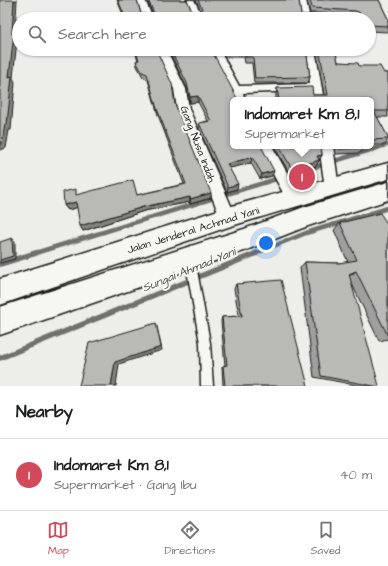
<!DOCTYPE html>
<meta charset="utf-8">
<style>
body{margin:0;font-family:"Architects Daughter",sans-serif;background:#f2f2f2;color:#202124}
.you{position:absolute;left:266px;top:243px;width:14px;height:14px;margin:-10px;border:3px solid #fff;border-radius:50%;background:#1a73e8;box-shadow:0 0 0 6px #1a73e833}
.badge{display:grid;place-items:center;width:26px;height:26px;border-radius:50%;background:#d1495b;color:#fff;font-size:13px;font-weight:700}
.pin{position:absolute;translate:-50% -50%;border:2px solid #fff;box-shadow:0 1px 4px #0006}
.popup{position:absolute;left:230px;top:97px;width:144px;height:52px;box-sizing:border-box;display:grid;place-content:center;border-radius:6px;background:#fff;filter:drop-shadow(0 1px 3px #0005);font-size:13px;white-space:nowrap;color:#757577}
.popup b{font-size:15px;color:#202124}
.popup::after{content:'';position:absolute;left:50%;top:100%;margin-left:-8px;border:8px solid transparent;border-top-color:#fff}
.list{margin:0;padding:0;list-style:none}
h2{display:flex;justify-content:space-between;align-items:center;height:52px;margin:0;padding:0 16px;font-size:17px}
h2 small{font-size:13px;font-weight:400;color:#757577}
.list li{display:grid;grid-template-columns:26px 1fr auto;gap:12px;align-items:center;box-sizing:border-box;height:72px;padding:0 16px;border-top:1px solid #e0e0e0}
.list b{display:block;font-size:15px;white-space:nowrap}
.list p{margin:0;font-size:13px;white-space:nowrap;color:#757577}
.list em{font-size:13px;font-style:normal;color:#757577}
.icon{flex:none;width:22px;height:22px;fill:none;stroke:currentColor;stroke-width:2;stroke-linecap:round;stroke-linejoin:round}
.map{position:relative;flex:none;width:388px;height:386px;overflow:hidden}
.search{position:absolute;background:#fff;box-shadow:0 1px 3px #0004;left:12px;right:12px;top:12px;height:44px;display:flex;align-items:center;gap:10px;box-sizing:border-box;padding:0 14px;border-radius:22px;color:#757577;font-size:15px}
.sheet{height:124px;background:#fff}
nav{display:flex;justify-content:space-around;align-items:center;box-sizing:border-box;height:56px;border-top:1px solid #e0e0e0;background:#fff;font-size:11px;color:#757577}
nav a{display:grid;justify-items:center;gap:2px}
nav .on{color:#d1495b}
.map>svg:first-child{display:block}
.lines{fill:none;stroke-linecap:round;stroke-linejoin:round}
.stream-far2{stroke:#6f6f6d;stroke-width:3.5}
.stream-far1{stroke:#6f6f6d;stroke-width:4.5}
.stream{stroke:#6f6f6d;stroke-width:5.5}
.lane-casing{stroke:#1c1c1c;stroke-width:3}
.street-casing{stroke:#1c1c1c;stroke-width:3}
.highway-casing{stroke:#1c1c1c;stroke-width:3}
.lane{fill:#f6f6f2;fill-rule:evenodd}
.street{fill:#f6f6f2;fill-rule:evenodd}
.highway{fill:#f6f6f2;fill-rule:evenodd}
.wall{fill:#9f9f9d;stroke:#1c1c1c}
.shaded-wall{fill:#82827f;stroke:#1c1c1c}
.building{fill:#b9b9b6;stroke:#1c1c1c}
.labels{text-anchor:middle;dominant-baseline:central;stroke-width:4;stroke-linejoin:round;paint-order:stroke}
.street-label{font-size:11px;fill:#1c1c1c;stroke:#f6f6f2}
.water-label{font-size:12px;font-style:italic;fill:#535352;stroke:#f6f6f2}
</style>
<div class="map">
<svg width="388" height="386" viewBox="0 0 388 386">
<rect width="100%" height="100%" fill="#edede9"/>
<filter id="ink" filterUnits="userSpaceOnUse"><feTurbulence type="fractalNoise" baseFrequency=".025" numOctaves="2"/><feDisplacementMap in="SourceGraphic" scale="8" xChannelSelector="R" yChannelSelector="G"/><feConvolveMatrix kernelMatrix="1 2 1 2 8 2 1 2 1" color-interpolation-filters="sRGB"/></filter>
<g filter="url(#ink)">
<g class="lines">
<path class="stream-far2" d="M374,149L388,145"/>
<path class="stream-far1" d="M32,254L377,148
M254,254L306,233L388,208"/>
<path class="stream" d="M0,264L36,253
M0,358L257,253"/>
<defs>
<path id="lane" d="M190,255L193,256L195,259L210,343L213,386H201L200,343L185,259L187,256Z"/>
<path id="street" d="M137,0H145L153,19H143Z
M186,0H194L204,19H194Z
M298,0H306L310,19H300Z
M156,49H166L186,89L189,109L236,217L234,222L228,224L222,222L220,217L177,109L174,89Z
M209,49H219L239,86L310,84L305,49H315L324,100H312L311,91L243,93L245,100H235Z
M258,146H272L302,199L299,204L294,205L289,204Z
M319,146H333L339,188L337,192L332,194L327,192L325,188Z"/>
<path id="highway" d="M388,163V179L228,227L0,305V279L228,207Z
M388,182V200L308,226L244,251L0,335V307L244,229L304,207Z"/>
</defs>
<use href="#lane" class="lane-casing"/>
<use href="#street" class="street-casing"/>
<use href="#highway" class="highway-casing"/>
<use href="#lane" class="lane"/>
<use href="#street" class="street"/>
<use href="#highway" class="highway"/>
</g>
<path class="wall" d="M117,0H137L141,14L153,15L147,0H187L193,14H202L196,0H299L301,15H312L313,13H310L307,0H379L388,19V32L369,31V19H125Z
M134,49H156L175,104L211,198L190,204V202L144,211L83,231L77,207L68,210L64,205L137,195L184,184L158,115L148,80L143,77L137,66L136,61L138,60Z
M168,49H211L233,100L261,146L272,176L260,179L251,163L229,168L237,189L227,192L199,129V123L208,121L198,102L190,103L187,88Z
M220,49H306L310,77L308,83H254L252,63H245L244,57H225Z
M316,49H335L338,62L359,66L384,73H388V117H377L388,137V140L385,145H371V100H276V94L277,88L313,95H324Z
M274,146H321L322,155L316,166L290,174Z
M334,146H363L364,148L360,153L336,154Z
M340,223L388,225V339L379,341L351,282L374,386H361L314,377L300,268L305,262L339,263L348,262L334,230Z
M236,284L308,386H223L222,367L223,366H225L221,321L222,317L239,316L234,289Z"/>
<path class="shaded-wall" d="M14,0H17L15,35L17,40L13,78L15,82L11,130H9L6,148L0,150V143L9,77L12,28Z
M198,96V102L190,103V97Z
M322,155L316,166L290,174L292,169L317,156Z
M252,157L251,163L226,169L227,164Z
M274,171L272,176L260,179L262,174Z
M238,184L237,189L227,192L228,187Z
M211,193V198L190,204V199Z
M190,197V202L144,211L83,231L80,226L143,207Z
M76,202L79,207L68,210L64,205Z
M12,238L15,241V259L0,263V260Z
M356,271L348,277L349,274Z
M156,323L157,327L162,350L119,364L116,386H111L115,362Z"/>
<path class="building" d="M0,0H14L12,34H14L9,77L12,76L7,124H5L2,143H0Z
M118,0H137L141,14L153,15L154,13L148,0H187L193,14L205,15L198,0H299L301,15H312L313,13L358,15L360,13L356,11L312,8L310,0H379L388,19V26L369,25V19H126Z
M135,49H156L172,84L175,104L211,193L190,199V197L143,207L80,226L76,202L64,205L63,192L76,189V195L133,180L137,195L186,184L157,109L147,74L142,72L136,61L139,60Z
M170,49H211L238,100H233V146H261L274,171L262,174L252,157L227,164L238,184L228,187L199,123L211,121L198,96L190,97L187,83Z
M224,49H306L310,77L255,78L253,57H245V52L226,51Z
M319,49H335L338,62L358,63L359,66H380L384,73H388V111H374L388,137V139L371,140V100H279L277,88L312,87L313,95H328Z
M279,146H321L322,155L317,156L319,160L292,169Z
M338,146H363L364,148L339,149Z
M380,213L388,225V336L356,271L349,274L379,386H374L321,376L305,262L339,263L357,260L340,223Z
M12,238L13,256L0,260V242Z
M281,280L308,386H225L223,366L227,365L222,317L242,316L236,284Z
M156,323L161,347L115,362L111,386H79L89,343Z"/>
</g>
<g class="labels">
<g class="street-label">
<text transform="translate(198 144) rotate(69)">Gang Nusa Indah</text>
<text transform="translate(193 230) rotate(-17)">Jalan Jenderal Achmad Yani</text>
</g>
<g class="water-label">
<text transform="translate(189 270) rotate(-22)">Sungai Ahmad Yani</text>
</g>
</g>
</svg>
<div class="you"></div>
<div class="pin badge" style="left:302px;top:177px">1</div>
<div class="popup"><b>Indomaret Km 8,1</b>Supermarket</div>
<div class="search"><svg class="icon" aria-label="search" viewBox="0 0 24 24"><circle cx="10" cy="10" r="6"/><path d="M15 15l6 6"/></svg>Search here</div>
</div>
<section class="sheet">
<h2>Nearby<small></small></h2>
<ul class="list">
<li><span class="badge">1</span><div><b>Indomaret Km 8,1</b><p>Supermarket · Gang Ibu</p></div><em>40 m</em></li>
</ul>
</section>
<nav>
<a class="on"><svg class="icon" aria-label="map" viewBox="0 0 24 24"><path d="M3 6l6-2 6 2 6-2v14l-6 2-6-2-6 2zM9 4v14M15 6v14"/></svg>Map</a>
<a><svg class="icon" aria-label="directions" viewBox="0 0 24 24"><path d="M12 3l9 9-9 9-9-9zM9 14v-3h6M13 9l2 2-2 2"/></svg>Directions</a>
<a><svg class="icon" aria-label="saved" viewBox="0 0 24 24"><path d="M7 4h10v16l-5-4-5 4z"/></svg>Saved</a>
</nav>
